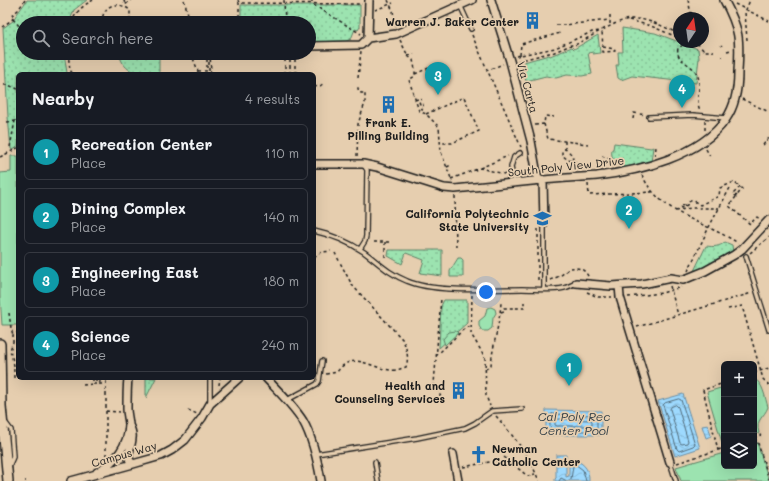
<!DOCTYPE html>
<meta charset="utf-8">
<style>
body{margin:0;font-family:Mali,sans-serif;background:#242831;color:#f1f3f6}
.controls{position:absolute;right:12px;bottom:12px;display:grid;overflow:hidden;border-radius:6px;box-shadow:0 4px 16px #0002}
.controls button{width:36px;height:36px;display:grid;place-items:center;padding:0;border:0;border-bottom:1px solid #363941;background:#171b24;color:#f1f3f6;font:20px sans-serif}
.compass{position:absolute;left:673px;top:12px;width:36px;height:36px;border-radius:50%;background:#171b24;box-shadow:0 4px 16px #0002;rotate:13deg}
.you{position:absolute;left:486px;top:292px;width:14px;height:14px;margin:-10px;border:3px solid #fff;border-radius:50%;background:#1a73e8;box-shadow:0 0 0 6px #1a73e833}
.badge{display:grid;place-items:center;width:26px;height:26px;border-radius:50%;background:#0f766e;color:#fff;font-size:13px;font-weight:700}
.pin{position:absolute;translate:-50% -33px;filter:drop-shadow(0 1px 2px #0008)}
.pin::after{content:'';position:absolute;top:21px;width:14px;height:12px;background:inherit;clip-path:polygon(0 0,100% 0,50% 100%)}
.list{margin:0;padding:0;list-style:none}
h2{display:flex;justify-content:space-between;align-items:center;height:52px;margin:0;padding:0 16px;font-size:17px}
h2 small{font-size:13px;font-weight:400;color:#9ea1a6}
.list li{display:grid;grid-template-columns:26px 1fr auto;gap:12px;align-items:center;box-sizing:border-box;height:56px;margin:0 8px 8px;padding:0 8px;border:1px solid #363941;border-radius:6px}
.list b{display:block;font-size:15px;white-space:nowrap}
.list p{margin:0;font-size:13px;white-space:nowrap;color:#9ea1a6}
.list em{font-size:13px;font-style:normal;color:#9ea1a6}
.icon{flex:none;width:22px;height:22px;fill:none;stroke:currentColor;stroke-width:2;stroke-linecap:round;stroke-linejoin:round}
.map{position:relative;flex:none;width:769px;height:481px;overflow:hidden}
.search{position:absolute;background:#171b24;box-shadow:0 4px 16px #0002;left:16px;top:16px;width:300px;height:44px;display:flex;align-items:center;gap:10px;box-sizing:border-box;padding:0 14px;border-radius:22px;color:#9ea1a6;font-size:15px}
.panel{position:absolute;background:#171b24;box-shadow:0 4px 16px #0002;left:16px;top:72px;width:300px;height:308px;border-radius:6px}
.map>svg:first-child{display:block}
.grass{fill:url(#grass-dots);stroke:#5c8066}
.garden{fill:url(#garden-furrows);stroke:#5c8066}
.pitch{fill:#9ce3b0;stroke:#5c8066}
.water{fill:url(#water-waves);stroke:#698da4}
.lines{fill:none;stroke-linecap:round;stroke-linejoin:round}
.shore{stroke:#506876;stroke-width:1}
.lane-casing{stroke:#1c1c1c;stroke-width:6}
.street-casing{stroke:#1c1c1c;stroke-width:10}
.secondary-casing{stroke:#1c1c1c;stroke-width:12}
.path{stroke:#1c1c1c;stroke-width:1.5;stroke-dasharray:3 3;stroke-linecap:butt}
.lane{stroke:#e6ceaf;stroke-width:3.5}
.street{stroke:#e6ceaf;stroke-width:7}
.secondary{stroke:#e6ceaf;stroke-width:9}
.labels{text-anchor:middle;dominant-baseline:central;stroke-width:3.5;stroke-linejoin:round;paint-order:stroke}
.poi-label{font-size:11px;font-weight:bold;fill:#1c1c1c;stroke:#e6ceaf;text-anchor:end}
.street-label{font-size:11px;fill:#1c1c1c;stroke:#e6ceaf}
.water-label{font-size:12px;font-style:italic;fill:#364249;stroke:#e6ceaf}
</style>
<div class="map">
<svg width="769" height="481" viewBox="0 0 769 481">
<defs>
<pattern id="grass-dots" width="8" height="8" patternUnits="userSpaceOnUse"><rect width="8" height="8" fill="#9ce3b0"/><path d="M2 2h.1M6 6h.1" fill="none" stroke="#86c297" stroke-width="1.8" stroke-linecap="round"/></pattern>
<pattern id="garden-furrows" width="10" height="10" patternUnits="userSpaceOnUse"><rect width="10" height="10" fill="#9ce3b0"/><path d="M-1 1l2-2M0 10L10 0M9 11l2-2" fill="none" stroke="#86c297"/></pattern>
<pattern id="water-waves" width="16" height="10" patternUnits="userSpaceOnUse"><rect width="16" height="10" fill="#9dd9fe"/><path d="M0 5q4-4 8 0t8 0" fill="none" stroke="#87bad9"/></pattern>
</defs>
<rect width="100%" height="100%" fill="#e6ceaf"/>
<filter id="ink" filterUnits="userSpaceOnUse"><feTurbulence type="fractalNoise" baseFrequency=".025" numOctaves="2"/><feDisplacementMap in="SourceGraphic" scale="8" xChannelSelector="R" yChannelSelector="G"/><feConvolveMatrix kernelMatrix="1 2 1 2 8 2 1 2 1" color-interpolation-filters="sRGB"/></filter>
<g filter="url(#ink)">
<path class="grass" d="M27,0H87L74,10L69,23H23V53H64L67,73L66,74H18V147L13,150L11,149L8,117L3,28L13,21C14,17 24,5 27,0Z
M241,5H360V27L358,30L355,29L351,39L346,41L309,42V23H241Z
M622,28L655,33L698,49L699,58L696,83L632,76L621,80L618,78L616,65H619L618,52H623Z
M598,35L600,53L593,54V52L588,53L592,74L582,76L567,75L556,78L546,76L526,81L522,67L525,66L524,62L549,55L550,56L572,47L574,49Z
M119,53H159V74C140,74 124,75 119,53Z
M614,143L651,148L653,147L651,162L623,169C616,164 610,158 612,149H613Z
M725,242L732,245L733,253L692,275L706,246C714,247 719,247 725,242Z
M389,250H442V276L420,273L424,260L406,253L402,264L388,256Z
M458,258H461L463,260V277H450V271Z
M444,300H467V323L439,348L441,306Z
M146,378H156L146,398Z"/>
<path class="garden" d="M456,331L458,333L445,345L443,339L449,332Z"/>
<path class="pitch" d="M11,156H18V325H2L0,296V173L11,172Z
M491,307L495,309L496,313L493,318L492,328L488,331H482L479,326V321L485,316L487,308Z
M754,379C763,382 765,398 768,407C764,418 755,419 759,433L754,436Z
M724,387V445L723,446L707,392Z
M757,442L769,481H681L676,467L724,453V466H754V443Z"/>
<path class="water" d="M683,394L700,448L675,456L658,401Z
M546,410L601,411V435H546Z
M708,425L711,436L706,438L702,426Z
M556,455H566V477L569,476V459C581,460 590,468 589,481H555V479L556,478Z"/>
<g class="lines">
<path class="shore" d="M679,399L681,400L695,444L693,446L679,451L677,449L663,405L665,403Z
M676,405L678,407L688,441L687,443L682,444L680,443L670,409L671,407Z
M552,414L596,415L597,416V430L595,431H552C549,428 549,417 552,414Z
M557,419L591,420L592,421V425L590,426H557L555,425V421Z
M559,481L561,478L567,481L571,479L573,466L575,464L583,470L586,481"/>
<defs>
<path id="lane" d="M460,5L471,29
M649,117L693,115L726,118
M514,183L511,167L514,157L520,153
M314,231C332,235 349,242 364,252C379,263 389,274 407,281C435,293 490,289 522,289C535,289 551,291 564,288C568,287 572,285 576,283
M360,249L365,241L366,236L367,170L364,165
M746,256L769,330
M544,288V224
M210,378V403
M287,400L317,384L319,381L322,361
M5,422L11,430L13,457L9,466
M316,454L417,438L465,428L475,423L492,411L522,409
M375,462L378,481
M670,462L676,481"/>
<path id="street" d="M491,0L510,61L531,141L538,180
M368,38L369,0
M309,46L361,45L368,38L396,34L472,0
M314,164H363L377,167L444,188L455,189C484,186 513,183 542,180C560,178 579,177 597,176C639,171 701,156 726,119C735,106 738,87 738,72C740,40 740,29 724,0
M543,180L544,224
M576,283L611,286L642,284L671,278L683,280L705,271L734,255L742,249L769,220
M619,286L620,297L670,462
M266,378C278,391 293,405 303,421C312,437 318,463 321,481
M129,425C131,429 133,433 132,438C132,447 124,458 133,464
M453,454L458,481
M97,472C115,462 128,446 129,425C129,420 127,415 127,409C127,399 127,388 128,378
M71,481L133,464L161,456L172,450L185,440L202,418L210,404L239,378"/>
<path id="secondary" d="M0,344L1,406L8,481"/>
</defs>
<use href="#lane" class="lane-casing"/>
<use href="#street" class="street-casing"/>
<use href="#secondary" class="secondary-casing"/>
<path class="path" d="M124,0L125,5L131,0
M184,0L188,14V23
M238,0L239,3L362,4
M284,0L285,23
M312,0V4L361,34
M388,0L393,11L396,27
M688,0L692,18
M735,4L769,21
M375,10L393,3
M610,15V27
M448,17L451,24
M13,19L20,27L23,28
M629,20L651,26L679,38
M71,23C76,12 82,6 93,0
M102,23C102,5 117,0 130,10V23
M239,23V3
M556,25H564L610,20
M2,27L13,19L11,16L18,10L25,0
M472,35L521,147
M400,40L408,56L413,60L415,69V76L409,80L419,111L426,114L439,127L441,152L452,181
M747,40L745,12L750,0
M688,42L678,48C675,62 691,62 697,74C703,87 694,98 700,110
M691,42L699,45L704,51H714
M721,45L722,46
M603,47L614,49L615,51L603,52L602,30C609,27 615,23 622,21C641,14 662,26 679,34
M727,51L731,50
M68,53L70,70L73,74
M191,53L198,71L197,74
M210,53L211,74
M295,53V72H297
M520,55L521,44L560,33
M408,56L414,54
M516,56L555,48L592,32L600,31
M722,57V56
M518,61L549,53H552L571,45H575L602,30
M198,71H207V57H209V74
M486,71L503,64
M283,72H285V53
M290,74V53
M415,74L433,66
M358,78L361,51
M4,85H8L18,89
M314,87L320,86L324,83
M742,99L769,112
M415,100L418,99L422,109L424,108L421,99
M426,114L464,97L479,131L452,143H440
M633,119L634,113L645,115
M705,121V131
M7,122L15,121L18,118
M544,124L548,139L588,144
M535,125L544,124L545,116L554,117
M565,141V149L562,151V155L568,160L573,161C573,155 570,152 565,149
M763,145L769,138
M10,147L15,121
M706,149L710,156
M357,156L358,124L365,103V93H361L358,89V85
M602,156L609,159L614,166
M655,156L656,147
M0,157L18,148
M573,161L591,169
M447,167L451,165
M480,168L508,156
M598,170L599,164
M642,175C660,214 705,222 738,243
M451,179L480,168L508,175
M588,184L589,195L652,192
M737,195L736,196L733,194L740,187
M455,196L456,248
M685,205L680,206L681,208L687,205L688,202L693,200L700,205L719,196L720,188L734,182L742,189L729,206L750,224L757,217L760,219
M675,211L691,208H719
M374,242H389
M750,253L769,237
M314,257L322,252L331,251
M385,257V242
M688,271L709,227L731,186
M538,280V228
M550,280L560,276L570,268C579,267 585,269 589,278
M670,286L678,315
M587,292L598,297H612
M472,295L471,334L485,357L486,396L490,406
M628,297L662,293L681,287
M728,309L742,306L763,379L769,385
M501,312L504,311V308H524V302
M9,313L11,328L13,335
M637,327L752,293
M436,356L465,328L471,326
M486,369L491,365C493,343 500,323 501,302
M754,373L769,368
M326,374L337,372C353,350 370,368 390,370C395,371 400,369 406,367C409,357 407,350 403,340L352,285L335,253
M14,378V365L10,350L13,342V335L18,332
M93,378V384H106
M96,378V382H100V378
M83,385L93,384
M219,385L220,378
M441,397L434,384L441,298
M188,410L197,414
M106,411L120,412
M496,416C514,437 529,455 539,481
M754,438L761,435
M754,441L757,440L769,479
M718,450L724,448
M106,456V378
M504,457L525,474L528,476L535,474
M677,463L718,450L703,390L724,383
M463,467L495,461L494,460
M25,481H26"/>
<use href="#lane" class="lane"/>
<use href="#street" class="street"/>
<use href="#secondary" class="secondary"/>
</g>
</g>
<defs>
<symbol id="building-bare" viewBox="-9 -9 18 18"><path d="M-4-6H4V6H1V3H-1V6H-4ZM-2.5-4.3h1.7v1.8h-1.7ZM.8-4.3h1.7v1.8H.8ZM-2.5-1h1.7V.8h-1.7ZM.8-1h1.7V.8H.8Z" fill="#1f6fb2" stroke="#e6ceaf" stroke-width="2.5" paint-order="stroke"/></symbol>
<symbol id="university-bare" viewBox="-9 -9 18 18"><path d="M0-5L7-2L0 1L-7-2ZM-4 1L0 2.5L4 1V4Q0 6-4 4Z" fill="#1f6fb2" stroke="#e6ceaf" stroke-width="2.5" paint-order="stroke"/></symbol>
<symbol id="church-bare" viewBox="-9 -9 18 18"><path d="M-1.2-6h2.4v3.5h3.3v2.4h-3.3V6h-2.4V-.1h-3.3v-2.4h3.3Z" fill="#1f6fb2" stroke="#e6ceaf" stroke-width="2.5" paint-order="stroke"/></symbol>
</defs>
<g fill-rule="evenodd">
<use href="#building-bare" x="520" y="8" width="25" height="25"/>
<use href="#building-bare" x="376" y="92" width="25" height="25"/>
<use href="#university-bare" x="530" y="206" width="25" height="25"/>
<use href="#building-bare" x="446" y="378" width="25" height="25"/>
<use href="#church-bare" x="466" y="442" width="25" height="25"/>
</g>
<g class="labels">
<g class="poi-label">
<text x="519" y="21">Warren J. Baker Center</text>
<text x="388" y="122" text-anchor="middle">Frank E.<tspan x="388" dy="13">Pilling Building</tspan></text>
<text x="529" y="213">California Polytechnic<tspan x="529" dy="13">State University</tspan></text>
<text x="445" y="385">Health and<tspan x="445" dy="13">Counseling Services</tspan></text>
<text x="492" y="448" text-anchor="start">Newman<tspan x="492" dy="13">Catholic Center</tspan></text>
</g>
<g class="street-label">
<text transform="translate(528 87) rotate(75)">Via Carta</text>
<text transform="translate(566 166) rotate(-6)">South Poly View Drive</text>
<text transform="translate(124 454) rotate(-16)">Campus Way</text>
</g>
<g class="water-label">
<text x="574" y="416">Cal Poly Rec<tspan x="574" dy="14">Center Pool</tspan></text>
</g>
</g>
</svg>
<div class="controls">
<button>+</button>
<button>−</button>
<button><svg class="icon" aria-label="layers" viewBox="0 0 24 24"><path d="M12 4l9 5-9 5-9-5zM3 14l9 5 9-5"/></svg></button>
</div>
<svg class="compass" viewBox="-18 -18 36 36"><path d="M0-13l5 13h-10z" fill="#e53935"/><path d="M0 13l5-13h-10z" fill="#9ea1a6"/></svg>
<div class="you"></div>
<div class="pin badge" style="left:569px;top:386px;background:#0f9aa8">1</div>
<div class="pin badge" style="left:629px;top:229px;background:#0f9aa8">2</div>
<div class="pin badge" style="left:438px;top:95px;background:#0f9aa8">3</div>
<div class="pin badge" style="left:682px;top:108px;background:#0f9aa8">4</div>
<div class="search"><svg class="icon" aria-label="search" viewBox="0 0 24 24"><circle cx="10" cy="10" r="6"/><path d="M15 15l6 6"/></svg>Search here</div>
<section class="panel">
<h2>Nearby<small>4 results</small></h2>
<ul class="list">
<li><span class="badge" style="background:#0f9aa8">1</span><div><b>Recreation Center</b><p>Place</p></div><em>110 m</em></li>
<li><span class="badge" style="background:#0f9aa8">2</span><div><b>Dining Complex</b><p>Place</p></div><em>140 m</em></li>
<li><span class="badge" style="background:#0f9aa8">3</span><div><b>Engineering East</b><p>Place</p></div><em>180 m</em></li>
<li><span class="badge" style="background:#0f9aa8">4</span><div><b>Science</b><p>Place</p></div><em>240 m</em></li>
</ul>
</section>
</div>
